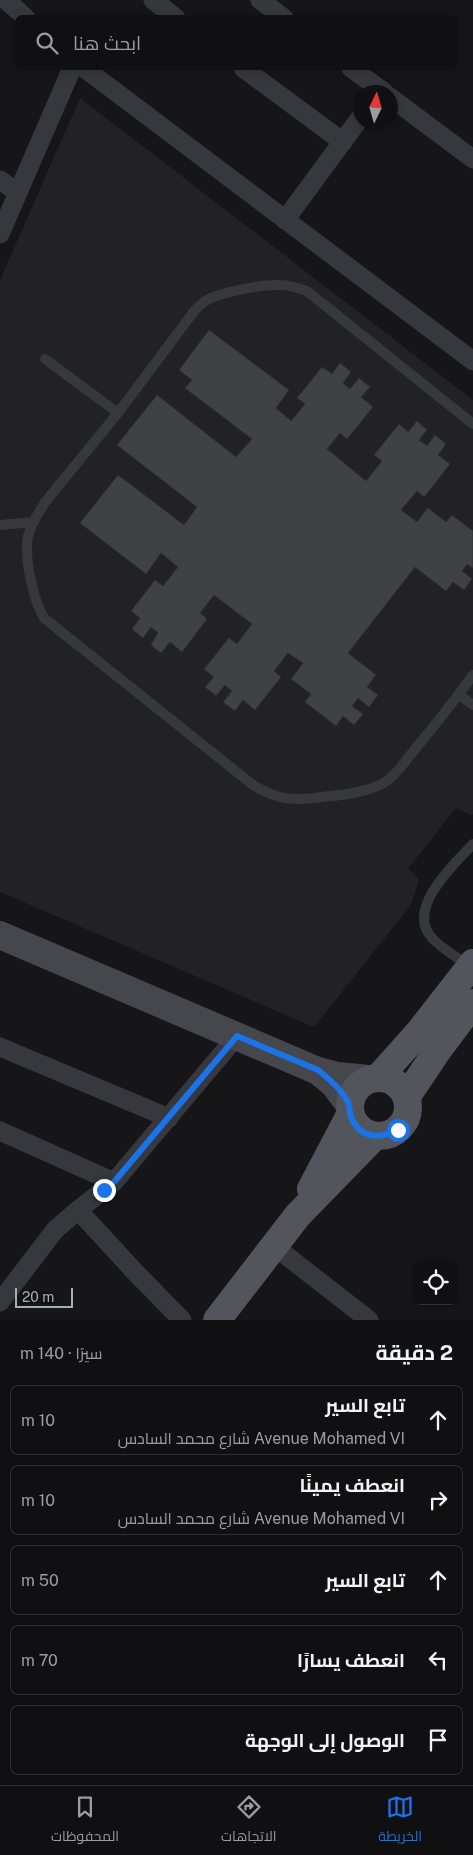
<!DOCTYPE html>
<html lang="ar">
<meta charset="utf-8">
<style>
body{margin:0;font-family:"Public Sans",Cairo,sans-serif;background:#19191b;color:#f1f3f6;direction:rtl}
.controls{position:absolute;right:15px;bottom:15px;display:grid;overflow:hidden;border-radius:8px;box-shadow:0 2px 12px #0003}
.controls button{width:45px;height:45px;display:grid;place-items:center;padding:0;border:0;border-bottom:1px solid #303032;background:#101012;color:#f1f3f6;font:25px sans-serif}
.compass{position:absolute;left:353px;top:85px;width:45px;height:45px;border-radius:50%;background:#101012;box-shadow:0 2px 12px #0003;rotate:5deg}
.scale{position:absolute;left:15px;bottom:12px;width:58px;box-sizing:border-box;padding-left:5px;border:2px solid #a8adb8;border-top:0;font-size:14px;line-height:18px;white-space:nowrap;color:#a8adb8;-webkit-text-stroke:4px #111113;paint-order:stroke}
.stop{position:absolute;width:15px;height:15px;margin:-11px;border:4px solid #1a73e8;border-radius:50%;background:#fff}
.stop.end{background:#1a73e8;border-color:#fff;box-shadow:0 1px 5px #0008}
.list{margin:0;padding:0;list-style:none}
h2{display:flex;justify-content:space-between;align-items:center;height:65px;margin:0;padding:0 20px;font-size:21px}
h2 small{font-size:16px;font-weight:400;color:#9c9d9f}
.list li{display:grid;grid-template-columns:32px 1fr auto;gap:15px;align-items:center;box-sizing:border-box;height:70px;margin:0 10px 10px;padding:0 10px;border:1px solid #303032;border-radius:8px}
.list b{display:block;font-size:19px;white-space:nowrap}
.list p{margin:0;font-size:16px;white-space:nowrap;color:#9c9d9f}
.list em{font-size:16px;font-style:normal;color:#9c9d9f}
.icon{flex:none;width:28px;height:28px;fill:none;stroke:currentColor;stroke-width:2;stroke-linecap:round;stroke-linejoin:round}
.map{position:relative;flex:none;width:473px;height:1320px;overflow:hidden;direction:ltr}
.search{position:absolute;background:#101012;box-shadow:0 2px 12px #0003;left:15px;right:15px;top:15px;height:55px;display:flex;align-items:center;gap:12px;box-sizing:border-box;padding:0 18px;border-radius:8px;color:#9c9d9f;font-size:19px}
.sheet{height:465px;background:#101012}
nav{display:flex;justify-content:space-around;align-items:center;box-sizing:border-box;height:70px;border-top:1px solid #303032;background:#101012;font-size:14px;color:#9c9d9f}
nav a{display:grid;justify-items:center;gap:2px}
nav .on{color:#1a73e8}
.map>svg:first-child{display:block}
.built{fill:#222225}
.building{fill:#404145;stroke:#303034}
.lines{fill:none;stroke-linecap:round;stroke-linejoin:round}
.service{stroke:#37383d;stroke-width:10}
.minor{stroke:#37383d;stroke-width:19}
.secondary{stroke:#45474d;stroke-width:28}
.primary{stroke:#53555c;stroke-width:28}
.route{stroke:#1a73e8;stroke-width:6}
</style>
<div class="map">
<svg width="473" height="1320" viewBox="0 0 473 1320">
<rect width="100%" height="100%" fill="#161618"/>
<path class="built" d="M80,98L473,400V814L470,815L456,808L408,869L419,879L411,905L314,1027L0,892V280Z"/>
<path class="building" d="M209,330L289,390L276,408L291,421L305,404L297,398L322,367L332,374L340,363L351,372L343,383L350,389L359,378L370,387L361,397L373,407L347,439L340,433L327,449L366,481L382,461L374,455L399,424L408,432L417,421L427,430L419,440L427,446L435,435L446,444L438,455L450,464L424,497L417,491L401,510L417,522L428,508L446,522L452,515L473,531V568L467,564L462,571L472,579L464,590L453,582L446,591L415,567L348,653L376,675L367,687L378,695L369,707L358,698L352,706L363,714L354,725L343,716L336,726L305,702L311,694L291,679L303,663L288,653L274,671L281,677L255,710L243,700L235,711L223,702L232,691L225,685L216,696L205,687L214,677L204,669L229,638L237,644L252,624L214,595L200,613L207,619L182,652L170,642L161,653L151,645L158,633L151,627L143,638L132,629L140,618L131,611L155,580L163,586L178,567L161,553L146,574L80,523L118,475L184,525L197,507L117,445L157,395L236,457L252,439L185,388L192,380L179,370Z"/>
<g class="lines">
<path class="service" d="M45,359L118,413
M473,424L307,291C298,288 290,285 280,285C263,284 222,292 207,300C203,302 199,306 195,310L118,413L46,501C39,512 31,523 28,536C24,557 33,600 44,618L253,785C277,800 294,801 322,797C342,795 364,793 382,784C396,776 406,760 416,748C436,724 455,700 473,675
M0,525L34,522
M459,695L473,705
M469,966C457,957 442,949 432,938C405,909 454,864 473,844"/>
<path class="minor" d="M6,0L26,18
M153,0L176,18
M260,0L284,18
M84,68L473,361
M243,68L343,142
M351,68L384,92
M390,97L473,159
M0,180L18,193
M285,220L360,118
M0,234L72,68
M0,1047L169,1118
M0,1131L114,1182
M274,1246L369,1320
M0,1302L55,1230L78,1210
M182,1320L135,1272L78,1210L114,1182L237,1036"/>
<path class="secondary" d="M0,935L318,1071L338,1076L368,1079
M318,1071L334,1084L349,1104"/>
<path class="primary" d="M379,1077L420,1031L473,963
M350 1107a29 29 0 1 1 58 0a29 29 0 1 1-58 0Z
M407,1096L438,1050L473,1003
M311,1189L350,1115
M217,1320L298,1215L375,1136"/>
</g>
<g class="lines">
<path class="route" d="M104,1190L114,1182L237,1036L318,1070C329,1079 341,1089 348,1102C350,1107 349,1112 351,1117C360,1139 379,1139 398,1130"/>
</g>
</svg>
<div class="controls">
<button><svg class="icon" aria-label="locate" viewBox="0 0 24 24"><circle cx="12" cy="12" r="6"/><path d="M12 2v4M12 18v4M2 12h4M18 12h4"/></svg></button>
</div>
<svg class="compass" viewBox="-18 -18 36 36"><path d="M0-13l5 13h-10z" fill="#e53935"/><path d="M0 13l5-13h-10z" fill="#9c9d9f"/></svg>
<div class="scale">20 m</div>
<div class="stop" style="left:398px;top:1130px"></div>
<div class="stop end" style="left:104px;top:1190px"></div>
<div class="search"><svg class="icon" aria-label="search" viewBox="0 0 24 24"><circle cx="10" cy="10" r="6"/><path d="M15 15l6 6"/></svg>ابحث هنا</div>
</div>
<section class="sheet">
<h2>2 دقيقة<small>سيرًا · 140 m</small></h2>
<ul class="list">
<li><svg class="icon" aria-label="ahead" viewBox="0 0 24 24"><path d="M12 20V5M6 11l6-6 6 6"/></svg><div><b>تابع السير</b><p>Avenue Mohamed VI شارع محمد السادس</p></div><em>10 m</em></li>
<li><svg class="icon" aria-label="right" viewBox="0 0 24 24"><path d="M7 20v-9h11M14 6l5 5-5 5"/></svg><div><b>انعطف يمينًا</b><p>Avenue Mohamed VI شارع محمد السادس</p></div><em>10 m</em></li>
<li><svg class="icon" aria-label="ahead" viewBox="0 0 24 24"><path d="M12 20V5M6 11l6-6 6 6"/></svg><div><b>تابع السير</b></div><em>50 m</em></li>
<li><svg class="icon" aria-label="left" viewBox="0 0 24 24"><path d="M17 20v-9H6M10 6l-5 5 5 5"/></svg><div><b>انعطف يسارًا</b></div><em>70 m</em></li>
<li><svg class="icon" aria-label="arrive" viewBox="0 0 24 24"><path d="M6 21V4h12l-3 4 3 4H6"/></svg><div><b>الوصول إلى الوجهة</b></div></li>
</ul>
</section>
<nav>
<a class="on"><svg class="icon" aria-label="map" viewBox="0 0 24 24"><path d="M3 6l6-2 6 2 6-2v14l-6 2-6-2-6 2zM9 4v14M15 6v14"/></svg>الخريطة</a>
<a><svg class="icon" aria-label="directions" viewBox="0 0 24 24"><path d="M12 3l9 9-9 9-9-9zM9 14v-3h6M13 9l2 2-2 2"/></svg>الاتجاهات</a>
<a><svg class="icon" aria-label="saved" viewBox="0 0 24 24"><path d="M7 4h10v16l-5-4-5 4z"/></svg>المحفوظات</a>
</nav>
